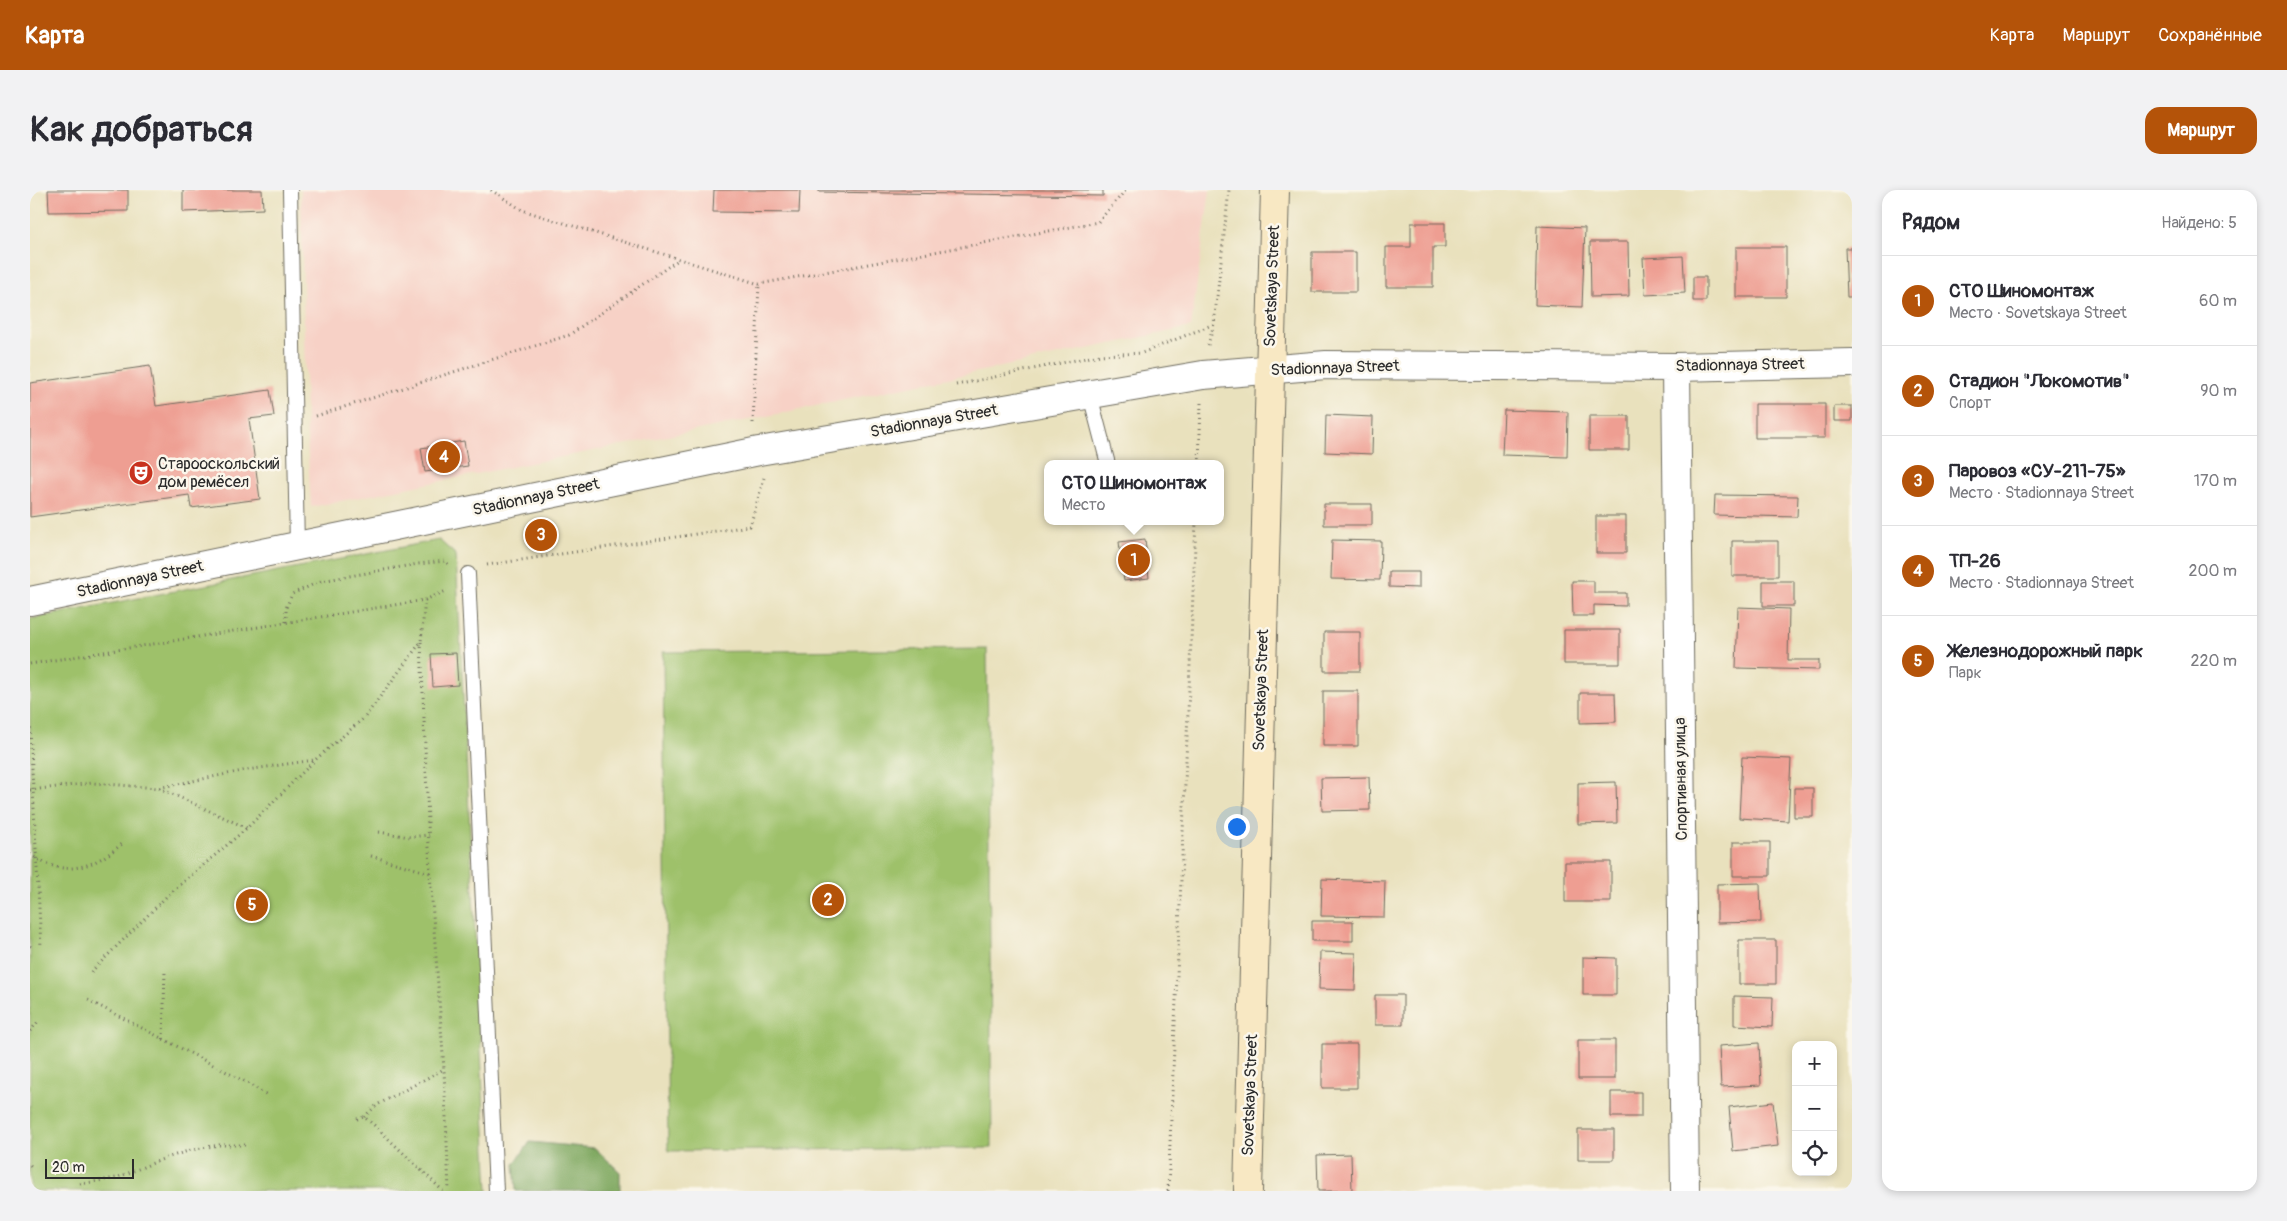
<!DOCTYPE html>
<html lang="ru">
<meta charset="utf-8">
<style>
body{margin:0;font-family:Pangolin,sans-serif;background:#f2f2f3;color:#2b2b33}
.controls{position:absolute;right:15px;bottom:15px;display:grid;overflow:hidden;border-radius:10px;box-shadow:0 2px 8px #0003}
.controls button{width:45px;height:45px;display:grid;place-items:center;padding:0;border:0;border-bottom:1px solid #e1e1e2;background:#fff;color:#2b2b33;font:25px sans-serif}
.scale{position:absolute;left:15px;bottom:12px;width:89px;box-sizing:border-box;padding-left:5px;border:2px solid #2b2b2b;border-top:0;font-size:14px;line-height:18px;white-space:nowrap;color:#2b2b2b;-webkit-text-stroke:4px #fbf7ec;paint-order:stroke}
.you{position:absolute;left:1206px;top:636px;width:18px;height:18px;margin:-12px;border:4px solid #fff;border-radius:50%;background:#1a73e8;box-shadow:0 0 0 8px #1a73e833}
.badge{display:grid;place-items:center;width:32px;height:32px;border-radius:50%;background:#b45309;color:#fff;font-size:16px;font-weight:700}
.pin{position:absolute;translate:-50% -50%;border:2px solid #fff;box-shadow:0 1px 5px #0006}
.popup{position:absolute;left:1014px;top:270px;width:180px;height:65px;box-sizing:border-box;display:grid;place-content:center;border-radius:10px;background:#fff;filter:drop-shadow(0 1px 4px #0005);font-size:16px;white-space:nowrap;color:#7c7c81}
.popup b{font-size:19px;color:#2b2b33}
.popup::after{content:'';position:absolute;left:50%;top:100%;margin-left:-10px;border:10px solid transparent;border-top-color:#fff}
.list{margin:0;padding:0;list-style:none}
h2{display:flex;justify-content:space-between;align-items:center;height:65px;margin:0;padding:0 20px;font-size:21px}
h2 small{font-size:16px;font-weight:400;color:#7c7c81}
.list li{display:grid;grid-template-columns:32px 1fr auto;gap:15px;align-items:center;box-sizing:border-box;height:90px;padding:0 20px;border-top:1px solid #e1e1e2}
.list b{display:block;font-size:19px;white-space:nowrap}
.list p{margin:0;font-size:16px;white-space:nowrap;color:#7c7c81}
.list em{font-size:16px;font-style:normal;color:#7c7c81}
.icon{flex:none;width:28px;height:28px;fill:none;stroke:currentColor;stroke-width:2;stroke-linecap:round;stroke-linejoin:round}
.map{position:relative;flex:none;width:1822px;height:1001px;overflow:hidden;border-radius:15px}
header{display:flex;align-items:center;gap:30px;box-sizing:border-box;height:70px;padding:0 25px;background:#b45309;color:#fff}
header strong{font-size:24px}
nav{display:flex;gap:28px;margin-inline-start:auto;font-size:18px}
.intro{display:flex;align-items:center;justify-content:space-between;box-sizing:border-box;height:120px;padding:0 30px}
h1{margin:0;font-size:35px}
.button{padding:12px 22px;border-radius:15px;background:#b45309;color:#fff;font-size:18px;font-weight:700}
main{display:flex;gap:30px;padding:0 30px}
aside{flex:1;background:#fff;border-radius:15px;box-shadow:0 2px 8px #0003}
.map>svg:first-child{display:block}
.built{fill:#f7d1c6}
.green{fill:#9ec16b;stroke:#64764b}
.forest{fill:#7ea75f;stroke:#546945}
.building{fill:#ee9e92}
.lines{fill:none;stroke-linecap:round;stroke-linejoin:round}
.lane-casing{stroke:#6e6b5e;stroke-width:16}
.street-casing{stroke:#6e6b5e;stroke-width:30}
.secondary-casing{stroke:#6e6b5e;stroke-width:30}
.path{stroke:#6e6b5e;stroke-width:3;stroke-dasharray:1 4;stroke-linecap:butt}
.lane{stroke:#fff;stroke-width:14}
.street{stroke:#fff;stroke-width:28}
.secondary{stroke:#f8e8c3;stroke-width:28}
.labels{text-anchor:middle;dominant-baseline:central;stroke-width:5;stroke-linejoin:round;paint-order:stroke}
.street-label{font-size:16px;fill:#2b2b2b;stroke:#fbf7ec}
.poi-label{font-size:16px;fill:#2b2b2b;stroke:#fbf7ec;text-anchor:start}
</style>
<header>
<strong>Карта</strong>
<nav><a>Карта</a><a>Маршрут</a><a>Сохранённые</a></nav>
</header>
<div class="intro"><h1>Как добраться</h1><a class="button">Маршрут</a></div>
<main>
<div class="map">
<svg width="1822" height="1001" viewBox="0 0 1822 1001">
<rect width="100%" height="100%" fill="#fbf7ec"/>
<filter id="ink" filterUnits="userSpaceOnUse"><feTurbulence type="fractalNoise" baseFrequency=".02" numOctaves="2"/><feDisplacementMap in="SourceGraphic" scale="10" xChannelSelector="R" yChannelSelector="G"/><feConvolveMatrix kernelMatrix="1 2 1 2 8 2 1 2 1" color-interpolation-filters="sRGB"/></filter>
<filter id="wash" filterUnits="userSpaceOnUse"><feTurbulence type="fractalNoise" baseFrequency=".0096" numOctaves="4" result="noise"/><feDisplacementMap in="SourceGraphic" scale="20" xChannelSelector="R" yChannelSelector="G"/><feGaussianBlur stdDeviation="1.12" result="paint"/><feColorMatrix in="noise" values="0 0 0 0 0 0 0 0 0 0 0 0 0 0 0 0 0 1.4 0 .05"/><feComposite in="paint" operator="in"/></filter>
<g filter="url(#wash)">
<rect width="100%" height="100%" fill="#e9e1bd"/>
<path class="built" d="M271,0H1180L1161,137L723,229L281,317L276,230Z"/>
<path class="green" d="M409,350L426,365L458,1001H0V429Z
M957,459L962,958L638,961L633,462Z"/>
<path class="forest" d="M500,952L565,958L590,982V1001H486L484,974Z"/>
<g id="blocks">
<path class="building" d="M18,0H98V21L19,22Z
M153,0H232L233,19L153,22Z
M684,0H770L769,23L683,22Z
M789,0H1073V6L789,2Z
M1381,33H1415V57H1403V97H1356V57H1381Z
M1507,36L1555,38L1552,117L1505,115Z
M1560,52H1598L1599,106L1561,107Z
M1706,57H1756V107H1706Z
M1815,58H1822V107H1817Z
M1282,62H1326V102H1282Z
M1653,66L1655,103L1615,105L1613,68Z
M1663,87H1676V111H1663Z
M120,176L126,216L240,200L244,226L219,229L230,309L161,318L159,305L0,327V193Z
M1725,214H1795V248H1725Z
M1804,216H1822V231H1804Z
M1474,220L1538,222L1537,267L1472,265Z
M1296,225L1343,227L1342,264L1295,262Z
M1559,226H1599V260H1559Z
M434,251L438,276L395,282L391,258Z
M1685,305L1768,306L1767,327L1684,325Z
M1294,314H1342V335H1294Z
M1566,326H1596V363H1566Z
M1115,349L1119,388L1094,391L1089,352Z
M1302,350L1351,351L1350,390L1301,389Z
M1702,351H1748V386H1702Z
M1359,382H1389V398L1359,397Z
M1542,391H1564V403H1596V416L1564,415V426H1543Z
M1733,391H1764V416H1733Z
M1708,417L1759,419L1758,470H1789V480L1706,478Z
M1534,440H1590V474H1534Z
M1294,442H1330V481H1294Z
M426,463L428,495L403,497L401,464Z
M1293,501H1328V556H1293Z
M1550,503H1585L1586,532L1550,533Z
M1712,567L1761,569L1758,631L1709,628Z
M1339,587L1340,620L1292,621L1291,588Z
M1586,592L1587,633L1548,634V593Z
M1764,598H1783V627H1764Z
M1703,652H1740V686H1703Z
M1535,672H1581V712H1535Z
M1292,689L1355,691L1354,727L1291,726Z
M1730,693L1731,732L1687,733V694Z
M1282,731H1323V751H1282Z
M1709,750H1746V794H1709Z
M1290,762L1326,763L1325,800L1289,799Z
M1553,767L1586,768V805H1553Z
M1345,805H1373V835H1345Z
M1704,806L1743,807L1742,837L1704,835Z
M1548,850H1585V889H1548Z
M1729,853L1731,895L1691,897L1689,856Z
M1292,854H1327V898H1292Z
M1581,902H1611V927H1581Z
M1743,912L1748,956L1703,961L1699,917Z
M1548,940H1584V970H1548Z
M1321,964L1322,1001H1288L1287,965Z"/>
</g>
</g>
<g filter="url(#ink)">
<use href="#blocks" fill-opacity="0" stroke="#6e6b5e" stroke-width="1"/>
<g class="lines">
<defs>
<path id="lane" d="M260,0L267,357
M1060,205L1078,274
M438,384L466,1001"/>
<path id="street" d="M1646,177L1655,1001
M0,411L729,261L1173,185L1296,175L1646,177L1822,173"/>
<path id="secondary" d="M1218,1001L1245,0"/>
</defs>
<use href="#lane" class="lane-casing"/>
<use href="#street" class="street-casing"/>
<use href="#secondary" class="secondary-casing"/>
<path class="path" d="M461,0L492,20L729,94L1068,32L1096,0
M1178,155L1184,134L1199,0
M926,195L1070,165L1112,163L1184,134
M286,226L539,145L648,70
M723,233L729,94
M1169,274L1171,213
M457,375L720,336L734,288
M256,432V418L262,404L291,391L388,374L415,371L419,375
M391,452L400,683L414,879L419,1001
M0,474L395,410L416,401
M0,538L11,757
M129,598L217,638
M0,600L63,593L128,598L217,580L284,570
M349,642L380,647L399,645
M0,664C33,689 63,678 92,654
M341,666L400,683
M0,756L4,759
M61,782L137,706L217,638L285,570L335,527L391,452L395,410
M58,810L212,890L239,906
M0,841L8,832
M133,849L135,781
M334,927L347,915L414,879
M327,929L334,927L344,935L413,1001
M0,975L1,976
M50,994L86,988L133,969L161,960L189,955H218
M1138,1001L1166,331"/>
<use href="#lane" class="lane"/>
<use href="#street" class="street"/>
<use href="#secondary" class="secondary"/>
</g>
</g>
<defs>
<symbol id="theatre-disc" viewBox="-11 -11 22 22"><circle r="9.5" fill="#c8321e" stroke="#fbf7ec"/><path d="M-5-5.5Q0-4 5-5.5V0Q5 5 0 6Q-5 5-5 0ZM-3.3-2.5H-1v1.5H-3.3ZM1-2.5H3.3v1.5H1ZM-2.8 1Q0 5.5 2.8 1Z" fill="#fff"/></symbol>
</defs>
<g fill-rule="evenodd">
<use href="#theatre-disc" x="97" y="269" width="28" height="28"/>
</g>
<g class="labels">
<g class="street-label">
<text transform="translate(1242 96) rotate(-88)">Sovetskaya Street</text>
<text transform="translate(1710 175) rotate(-1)">Stadionnaya Street</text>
<text transform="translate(1305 178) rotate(-2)">Stadionnaya Street</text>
<text transform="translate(904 231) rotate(-10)">Stadionnaya Street</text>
<text transform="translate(506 307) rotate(-12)">Stadionnaya Street</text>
<text transform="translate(110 389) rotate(-12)">Stadionnaya Street</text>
<text transform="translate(1231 500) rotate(-88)">Sovetskaya Street</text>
<text transform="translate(1651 589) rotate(-91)">Спортивная улица</text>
<text transform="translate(1220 905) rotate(-88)">Sovetskaya Street</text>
</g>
<g class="poi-label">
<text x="128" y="274">Старооскольский<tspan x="128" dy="18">дом ремёсел</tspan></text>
</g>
</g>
</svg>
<div class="controls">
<button>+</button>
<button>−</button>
<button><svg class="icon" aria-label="locate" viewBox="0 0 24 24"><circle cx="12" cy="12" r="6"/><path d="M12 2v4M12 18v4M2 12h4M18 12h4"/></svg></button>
</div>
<div class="scale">20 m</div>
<div class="you"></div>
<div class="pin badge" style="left:1104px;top:370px">1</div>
<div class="popup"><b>СТО Шиномонтаж</b>Место</div>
<div class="pin badge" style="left:798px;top:710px">2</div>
<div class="pin badge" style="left:511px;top:345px">3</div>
<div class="pin badge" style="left:414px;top:267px">4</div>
<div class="pin badge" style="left:222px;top:715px">5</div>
</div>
<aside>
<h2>Рядом<small>Найдено: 5</small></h2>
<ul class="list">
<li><span class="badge">1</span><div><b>СТО Шиномонтаж</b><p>Место · Sovetskaya Street</p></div><em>60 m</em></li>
<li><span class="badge">2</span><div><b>Стадион &quot;Локомотив&quot;</b><p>Спорт</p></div><em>90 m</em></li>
<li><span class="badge">3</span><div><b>Паровоз «СУ-211-75»</b><p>Место · Stadionnaya Street</p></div><em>170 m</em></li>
<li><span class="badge">4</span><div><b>ТП-26</b><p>Место · Stadionnaya Street</p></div><em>200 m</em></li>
<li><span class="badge">5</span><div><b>Железнодорожный парк</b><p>Парк</p></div><em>220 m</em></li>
</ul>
</aside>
</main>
